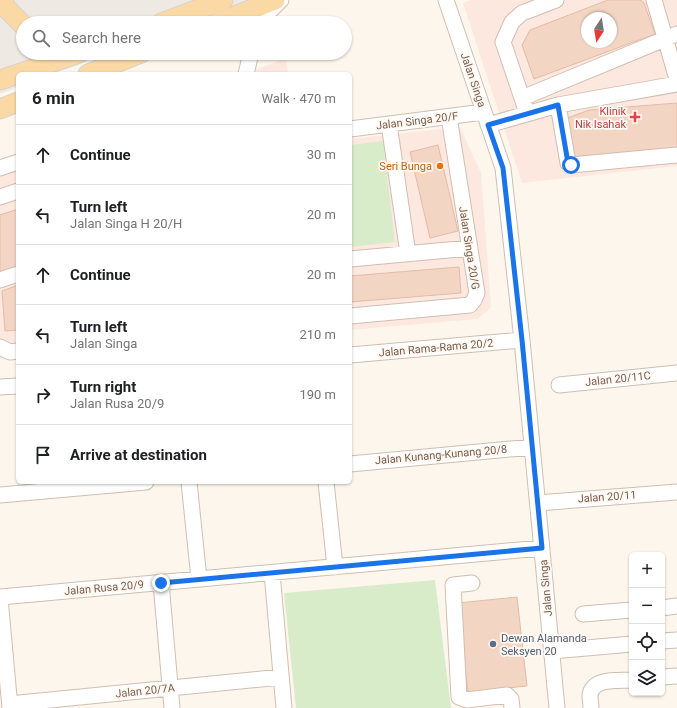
<!DOCTYPE html>
<meta charset="utf-8">
<style>
body{margin:0;font-family:Roboto,sans-serif;background:#f2f2f2;color:#202124}
.controls{position:absolute;right:12px;bottom:12px;display:grid;overflow:hidden;border-radius:6px;box-shadow:0 1px 3px #0004}
.controls button{width:36px;height:36px;display:grid;place-items:center;padding:0;border:0;border-bottom:1px solid #e0e0e0;background:#fff;color:#202124;font:20px sans-serif}
.compass{position:absolute;left:581px;top:12px;width:36px;height:36px;border-radius:50%;background:#fff;box-shadow:0 1px 3px #0004;rotate:192deg}
.stop{position:absolute;width:12px;height:12px;margin:-9px;border:3px solid #1a73e8;border-radius:50%;background:#fff}
.stop.end{background:#1a73e8;border-color:#fff;box-shadow:0 1px 4px #0008}
.list{margin:0;padding:0;list-style:none}
h2{display:flex;justify-content:space-between;align-items:center;height:52px;margin:0;padding:0 16px;font-size:17px}
h2 small{font-size:13px;font-weight:400;color:#757577}
.list li{display:grid;grid-template-columns:26px 1fr auto;gap:12px;align-items:center;box-sizing:border-box;height:60px;padding:0 16px;border-top:1px solid #e0e0e0}
.list b{display:block;font-size:15px;white-space:nowrap}
.list p{margin:0;font-size:13px;white-space:nowrap;color:#757577}
.list em{font-size:13px;font-style:normal;color:#757577}
.icon{flex:none;width:22px;height:22px;fill:none;stroke:currentColor;stroke-width:2;stroke-linecap:round;stroke-linejoin:round}
.map{position:relative;flex:none;width:677px;height:708px;overflow:hidden}
.search{position:absolute;background:#fff;box-shadow:0 1px 3px #0004;left:16px;top:16px;width:336px;height:44px;display:flex;align-items:center;gap:10px;box-sizing:border-box;padding:0 14px;border-radius:22px;color:#757577;font-size:15px}
.panel{position:absolute;background:#fff;box-shadow:0 1px 3px #0004;left:16px;top:72px;width:336px;height:412px;border-radius:6px}
.map>svg:first-child{display:block}
.commercial{fill:#fde8e0;fill-rule:evenodd}
.industrial{fill:#efe9e4}
.green{fill:#d8ecc9}
.building{fill:#f3d5c3;stroke:#e6bba3;fill-rule:evenodd}
.lines{fill:none;stroke-linecap:round;stroke-linejoin:round}
.minor-casing{stroke:#d1beb0;stroke-width:17}
.major-casing{stroke:#dad1cd;stroke-width:21}
.minor{stroke:#fff;stroke-width:15}
.major{stroke:#fbd9a5;stroke-width:19}
.route{stroke:#1a73e8;stroke-width:5}
.health-dot{fill:#e0444e;stroke:#fffaf3;stroke-width:1.5}
.food-dot{fill:#e8710a;stroke:#fffaf3;stroke-width:1.5}
.service-dot{fill:#5c6f8a;stroke:#fffaf3;stroke-width:1.5}
.labels{text-anchor:middle;dominant-baseline:central;stroke-width:3.5;stroke-linejoin:round;paint-order:stroke}
.street-label{font-size:11px;fill:#7a5c4d;stroke:#fffaf3}
.health-label{font-size:11px;fill:#be3a42;stroke:#fffaf3;text-anchor:end}
.food-label{font-size:11px;fill:#c56008;stroke:#fffaf3;text-anchor:end}
.service-label{font-size:11px;fill:#4e5e75;stroke:#fffaf3;text-anchor:start}
</style>
<div class="map">
<svg width="677" height="708" viewBox="0 0 677 708">
<rect width="100%" height="100%" fill="#fdf6ec"/>
<path class="commercial" d="M472,0H677V166L522,183L463,3ZM587,18H611V42H587Z
M286,58L288,74H245Z
M460,127L481,173L491,307L478,319L350,330V139Z
M18,162V359H0V169Z"/>
<path class="industrial" d="M0,0H252L190,23H23V53H110L53,74H18V87L0,94Z"/>
<path class="green" d="M383,141L395,242L350,247V145Z
M435,580L451,708H296L284,593Z"/>
<path class="building" d="M608,0H641L644,3L655,34L534,79L522,45L530,30ZM587,18H611V42H587Z
M677,103V148L570,158L565,119L589,110Z
M438,145L458,231L430,238L410,152Z
M18,209V266L0,273V215Z
M459,267L461,293L350,302V276Z
M18,285V330L5,331L2,291Z
M517,597L527,686L468,692L458,603Z"/>
<g class="lines">
<defs>
<path id="minor" d="M446,0L503,168L522,340L557,708
M654,0L677,79
M261,23L264,17L281,0
M246,74L251,53
M522,98L677,34
M558,105L568,163L571,165L677,155
M525,107L503,42L512,22L522,13L556,0
M389,124L408,254
M488,125L558,105L677,84
M350,129L484,112
M0,168L18,162
M0,197L18,191
M350,259L470,248
M0,280L18,274
M350,316L470,305L474,300L477,293L449,117
M0,347L10,352L18,351
M350,355L522,340
M559,385L677,373
M0,387L18,386
M350,464L532,447
M189,482L199,579
M326,482L335,567
M0,495L146,482
M538,503L677,492
M272,573L284,708
M161,583L172,708
M472,583L453,585L459,697L467,700L507,695L511,699L512,708
M0,597L542,548
M0,598L10,708
M662,608L677,606
M583,614L632,610
M662,641L677,640
M552,651L632,644
M662,677L677,676
M10,704L281,677
M591,708C591,704 590,699 590,695C593,677 619,681 632,680"/>
<path id="major" d="M3,0L6,8L23,25
M161,23L223,0
M217,23L275,0
M88,74L141,53
M0,80L79,53
M0,109L18,102"/>
</defs>
<use href="#minor" class="minor-casing"/>
<use href="#major" class="major-casing"/>
<use href="#minor" class="minor"/>
<use href="#major" class="major"/>
</g>
<g class="lines">
<path class="route" d="M161,583L542,548L522,340L503,168L488,125L558,105L568,163L571,165"/>
</g>
<path class="health-dot" d="M633 111h4v4h4v4h-4v4h-4v-4h-4v-4h4z"/>
<circle class="food-dot" cx="440" cy="166" r="4"/>
<circle class="service-dot" cx="493" cy="644" r="4"/>
<g class="labels">
<g class="street-label">
<text transform="translate(473 80) rotate(71)">Jalan Singa</text>
<text transform="translate(417 121) rotate(-7)">Jalan Singa 20/F</text>
<text transform="translate(469 248) rotate(81)">Jalan Singa 20/G</text>
<text transform="translate(436 348) rotate(-5)">Jalan Rama-Rama 20/2</text>
<text transform="translate(618 379) rotate(-6)">Jalan 20/11C</text>
<text transform="translate(441 455) rotate(-5)">Jalan Kunang-Kunang 20/8</text>
<text transform="translate(607 497) rotate(-4)">Jalan 20/11</text>
<text transform="translate(104 588) rotate(-5)">Jalan Rusa 20/9</text>
<text transform="translate(546 588) rotate(-95)">Jalan Singa</text>
<text transform="translate(145 691) rotate(-6)">Jalan 20/7A</text>
</g>
<g class="health-label">
<text x="626" y="111">Klinik<tspan x="626" dy="13">Nik Isahak</tspan></text>
</g>
<g class="food-label">
<text x="432" y="166">Seri Bunga</text>
</g>
<g class="service-label">
<text x="501" y="638">Dewan Alamanda<tspan x="501" dy="13">Seksyen 20</tspan></text>
</g>
</g>
</svg>
<div class="controls">
<button>+</button>
<button>−</button>
<button><svg class="icon" aria-label="locate" viewBox="0 0 24 24"><circle cx="12" cy="12" r="6"/><path d="M12 2v4M12 18v4M2 12h4M18 12h4"/></svg></button>
<button><svg class="icon" aria-label="layers" viewBox="0 0 24 24"><path d="M12 4l9 5-9 5-9-5zM3 14l9 5 9-5"/></svg></button>
</div>
<svg class="compass" viewBox="-18 -18 36 36"><path d="M0-13l5 13h-10z" fill="#e53935"/><path d="M0 13l5-13h-10z" fill="#757577"/></svg>
<div class="stop" style="left:571px;top:165px"></div>
<div class="stop end" style="left:161px;top:583px"></div>
<div class="search"><svg class="icon" aria-label="search" viewBox="0 0 24 24"><circle cx="10" cy="10" r="6"/><path d="M15 15l6 6"/></svg>Search here</div>
<section class="panel">
<h2>6 min<small>Walk · 470 m</small></h2>
<ul class="list">
<li><svg class="icon" aria-label="ahead" viewBox="0 0 24 24"><path d="M12 20V5M6 11l6-6 6 6"/></svg><div><b>Continue</b></div><em>30 m</em></li>
<li><svg class="icon" aria-label="left" viewBox="0 0 24 24"><path d="M17 20v-9H6M10 6l-5 5 5 5"/></svg><div><b>Turn left</b><p>Jalan Singa H 20/H</p></div><em>20 m</em></li>
<li><svg class="icon" aria-label="ahead" viewBox="0 0 24 24"><path d="M12 20V5M6 11l6-6 6 6"/></svg><div><b>Continue</b></div><em>20 m</em></li>
<li><svg class="icon" aria-label="left" viewBox="0 0 24 24"><path d="M17 20v-9H6M10 6l-5 5 5 5"/></svg><div><b>Turn left</b><p>Jalan Singa</p></div><em>210 m</em></li>
<li><svg class="icon" aria-label="right" viewBox="0 0 24 24"><path d="M7 20v-9h11M14 6l5 5-5 5"/></svg><div><b>Turn right</b><p>Jalan Rusa 20/9</p></div><em>190 m</em></li>
<li><svg class="icon" aria-label="arrive" viewBox="0 0 24 24"><path d="M6 21V4h12l-3 4 3 4H6"/></svg><div><b>Arrive at destination</b></div></li>
</ul>
</section>
</div>
